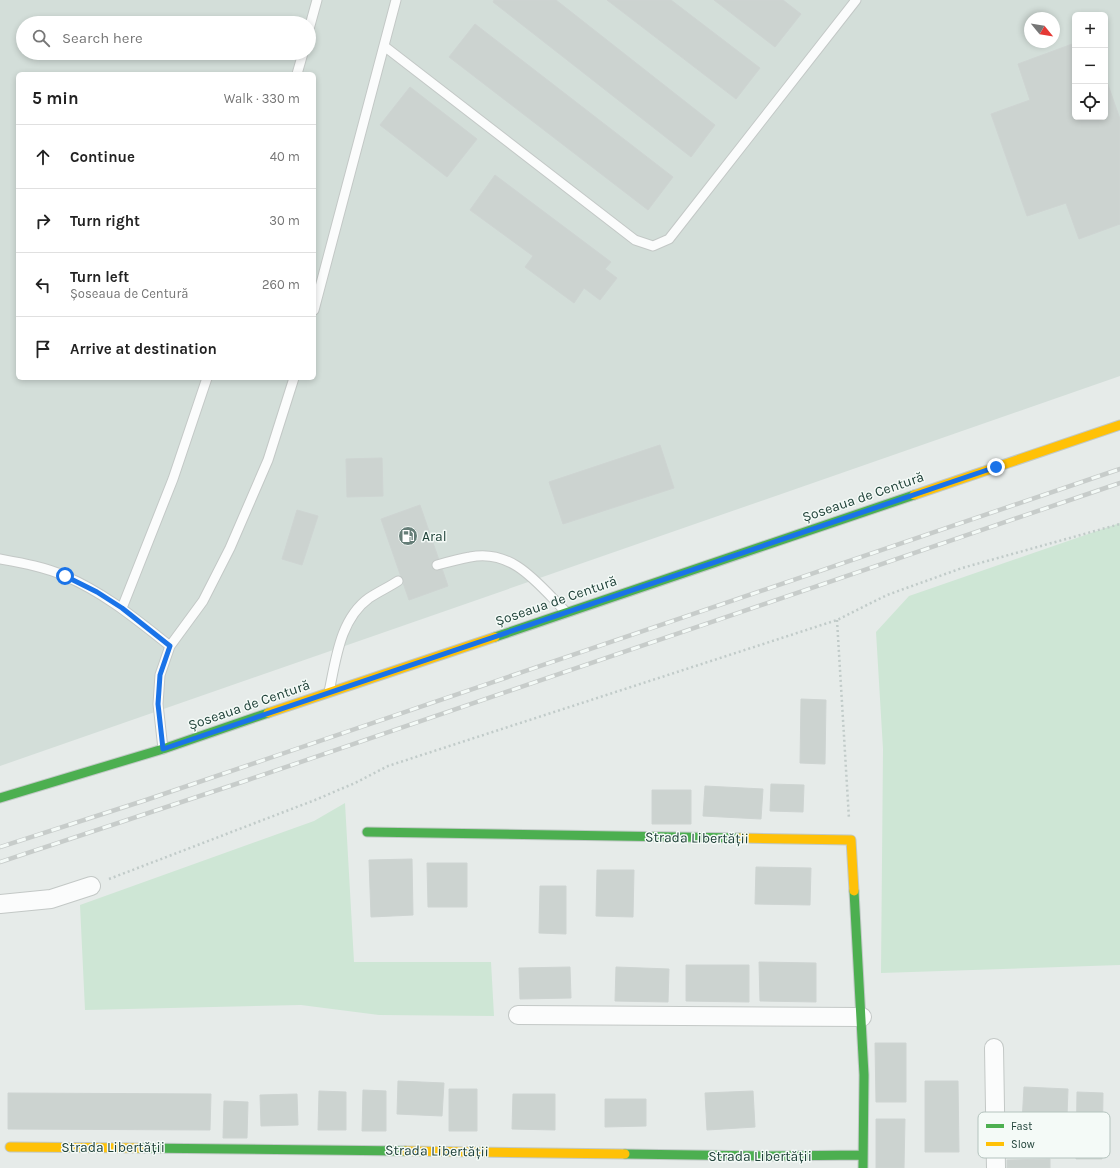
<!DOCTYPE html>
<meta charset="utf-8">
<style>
body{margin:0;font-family:Karla,sans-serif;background:#f2f2f2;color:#222}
.controls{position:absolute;right:12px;top:12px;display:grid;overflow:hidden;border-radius:6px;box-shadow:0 2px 6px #0003}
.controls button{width:36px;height:36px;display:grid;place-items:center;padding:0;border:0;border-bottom:1px solid #e0e0e0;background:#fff;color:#222;font:20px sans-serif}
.compass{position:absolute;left:1024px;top:12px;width:36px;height:36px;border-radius:50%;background:#fff;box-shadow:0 2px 6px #0003;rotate:120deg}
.stop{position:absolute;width:12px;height:12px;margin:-9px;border:3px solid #1a73e8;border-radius:50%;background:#fff}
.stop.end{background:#1a73e8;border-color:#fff;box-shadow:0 1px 4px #0008}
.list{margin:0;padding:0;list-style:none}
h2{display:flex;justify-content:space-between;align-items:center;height:52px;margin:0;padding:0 16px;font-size:17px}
h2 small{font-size:13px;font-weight:400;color:#767676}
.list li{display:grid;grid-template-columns:26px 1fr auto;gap:12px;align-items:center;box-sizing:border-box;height:64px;padding:0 16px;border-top:1px solid #e0e0e0}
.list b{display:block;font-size:15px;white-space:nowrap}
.list p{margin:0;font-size:13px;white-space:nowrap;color:#767676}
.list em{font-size:13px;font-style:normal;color:#767676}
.icon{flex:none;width:22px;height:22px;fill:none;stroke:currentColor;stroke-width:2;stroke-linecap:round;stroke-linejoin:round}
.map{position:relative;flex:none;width:1120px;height:1168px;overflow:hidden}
.search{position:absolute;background:#fff;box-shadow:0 2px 6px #0003;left:16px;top:16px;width:300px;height:44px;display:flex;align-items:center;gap:10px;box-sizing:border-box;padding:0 14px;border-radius:22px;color:#767676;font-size:15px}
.panel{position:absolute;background:#fff;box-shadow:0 2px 6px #0003;left:16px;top:72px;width:300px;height:308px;border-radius:6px}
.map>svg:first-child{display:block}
.built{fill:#d3ded9;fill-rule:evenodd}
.green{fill:#cee6d5}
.building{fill:#ccd3d0;stroke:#ced4d2}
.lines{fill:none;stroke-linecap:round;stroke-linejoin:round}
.lane-casing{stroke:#c3c8c6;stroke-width:11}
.street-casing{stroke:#c3c8c6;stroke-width:20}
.fast-casing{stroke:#c1c9c6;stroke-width:11}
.slow-casing{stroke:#c1c9c6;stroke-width:11}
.path{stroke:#c1cbc9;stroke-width:2.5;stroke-dasharray:2 3;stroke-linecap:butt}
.lane{stroke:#fbfcfc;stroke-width:9}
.street{stroke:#fbfcfc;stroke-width:18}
.fast{stroke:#4caf50;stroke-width:9}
.slow{stroke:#ffc107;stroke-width:9}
.rail-casing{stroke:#c7ccca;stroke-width:4.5}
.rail{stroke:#f4faf7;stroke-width:3;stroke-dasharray:9;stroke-linecap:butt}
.route{stroke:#1a73e8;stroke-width:5}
.labels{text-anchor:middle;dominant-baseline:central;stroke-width:3;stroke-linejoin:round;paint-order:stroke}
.street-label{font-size:14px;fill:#204239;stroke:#f4faf7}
.poi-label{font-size:14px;fill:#204239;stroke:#f4faf7;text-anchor:start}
.key{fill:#f4faf7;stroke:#b4c3be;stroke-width:1}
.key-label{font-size:11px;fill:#204239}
</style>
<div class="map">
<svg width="1120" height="1168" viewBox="0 0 1120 1168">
<rect width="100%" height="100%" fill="#e6ebe9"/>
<path class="built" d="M0,0H1120V376L0,766ZM1075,15H1105V117H1075ZM1030,18H1054V42H1030ZM23,23H309V53H23ZM18,74H314V378H18Z"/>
<path class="green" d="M1120,523V965L881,973L883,749L876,632L909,596Z
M345,803L354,962H491L494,1016L379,1015L301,1005L85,1010L80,905L314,821Z"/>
<path class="building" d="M494,0H556L715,125L691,157L493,2Z
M607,0H671L760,68L736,99Z
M714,0H783L801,14L775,47Z
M475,24L673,177L648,210L449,57Z
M1075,43V117H1105V76L1120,119V224L1079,239L1066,203L1027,216L991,114L1030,100L1018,64Z
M410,87L477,139L447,177L380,125Z
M495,175L611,262L605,269L617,278L600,300L584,288L574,303L525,267L533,256L470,210Z
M660,445L674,488L563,524L549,482Z
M382,458L383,496L347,497L346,459Z
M420,505L448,586L409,600L381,519Z
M297,510L318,516L302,565L282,559Z
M801,699L826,700L825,764L800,763Z
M771,784L804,785L803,812L770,811Z
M705,786L763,789L761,819L703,816Z
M652,790H691V824H652Z
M412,859L413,915L371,917L369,860Z
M427,863H467V907H428Z
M756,867L811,868L810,905L755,904Z
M597,870H634L633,917L596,916Z
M540,886H566V934L539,933Z
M759,962L816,963V1002L760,1001Z
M686,965H749V1002L686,1001Z
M570,967L571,998L520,999L519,968Z
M616,967L669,969L668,1002L615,1001Z
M875,1043H906V1102H876Z
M398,1081L444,1083L442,1116L397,1114Z
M925,1081H958L959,1152H925Z
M1024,1087L1068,1089L1066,1142L1021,1140Z
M449,1089H477V1131H449Z
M363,1090L386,1091V1131H362Z
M319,1091L346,1092V1130H318Z
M753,1091L755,1127L707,1130L705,1093Z
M1077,1092L1103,1093L1102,1159H1076Z
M8,1093L211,1094L210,1130L8,1129Z
M297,1094L298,1125L261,1126L260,1095Z
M513,1094H555V1130L512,1129Z
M605,1099H646V1126L605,1127Z
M224,1101L248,1102L247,1138H223Z
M876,1119H905L904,1168H876Z
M1050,1159V1168H1007V1160Z"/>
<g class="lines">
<defs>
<path id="lane" d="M309,29L317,0
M384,46L635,240L653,246L669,239L856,0
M297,74L303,53
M314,310L396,0
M0,559C22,563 45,567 65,576C105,593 137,620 170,646
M437,565C448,562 459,559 470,557C513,548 539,585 566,612
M122,608L173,479L207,378
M329,692C336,659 340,619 369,598C378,592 389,587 398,581
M163,749L158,704L160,675L170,646L203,601L230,548L268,460L294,378"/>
<path id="street" d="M0,904L51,899L91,886
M518,1015L862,1017
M994,1048L996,1168"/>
<path id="fast" d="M495,637L914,495
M0,798L163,749L268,713
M367,832L740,838
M854,891L864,1075L863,1168
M139,1148L405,1151
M625,1154L770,1156L863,1155"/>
<path id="slow" d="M914,495L1120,425
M268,713L495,637
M740,838L851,840L854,891
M10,1147L139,1148
M405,1151L625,1154"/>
</defs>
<use href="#lane" class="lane-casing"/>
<use href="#street" class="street-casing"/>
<use href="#fast" class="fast-casing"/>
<use href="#slow" class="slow-casing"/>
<path class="path" d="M837,620L849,819
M109,879L315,800L355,783L388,766L837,620L887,595L962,568L1120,524"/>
<use href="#lane" class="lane"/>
<use href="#street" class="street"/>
<use href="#fast" class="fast"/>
<use href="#slow" class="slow"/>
<defs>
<path id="rail" d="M0,847L143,801L1120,469
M0,862L242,782L1120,483"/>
</defs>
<use href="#rail" class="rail-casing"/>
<use href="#rail" class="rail"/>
</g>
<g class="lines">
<path class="route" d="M65,576L97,592L122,608L170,646L160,675L158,704L163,749L996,467"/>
</g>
<defs>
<symbol id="fuel-disc" viewBox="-11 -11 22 22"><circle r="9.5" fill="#657d77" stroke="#f4faf7"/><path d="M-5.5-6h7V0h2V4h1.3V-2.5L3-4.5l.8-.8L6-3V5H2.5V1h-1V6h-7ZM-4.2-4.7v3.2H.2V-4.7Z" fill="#fff"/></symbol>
</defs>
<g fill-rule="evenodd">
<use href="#fuel-disc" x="397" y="525" width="22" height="22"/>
</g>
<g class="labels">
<g class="street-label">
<text transform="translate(863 497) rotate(-19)">Șoseaua de Centură</text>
<text transform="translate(556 601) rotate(-19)">Șoseaua de Centură</text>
<text transform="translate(249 705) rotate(-19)">Șoseaua de Centură</text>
<text transform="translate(697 838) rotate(1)">Strada Libertății</text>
<text x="113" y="1147">Strada Libertății</text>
<text transform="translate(437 1151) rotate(1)">Strada Libertății</text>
<text x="760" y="1156">Strada Libertății</text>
</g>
<g class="poi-label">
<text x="422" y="536">Aral</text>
</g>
</g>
<rect x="978" y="1112" width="132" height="46" rx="6" class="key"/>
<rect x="986" y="1124" width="18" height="4" fill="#4caf50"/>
<rect x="986" y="1142" width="18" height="4" fill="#ffc107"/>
<g class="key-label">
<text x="1011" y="1130">Fast</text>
<text x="1011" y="1148">Slow</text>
</g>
</svg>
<div class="controls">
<button>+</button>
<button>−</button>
<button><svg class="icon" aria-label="locate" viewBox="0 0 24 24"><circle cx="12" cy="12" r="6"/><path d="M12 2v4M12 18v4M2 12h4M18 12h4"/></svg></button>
</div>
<svg class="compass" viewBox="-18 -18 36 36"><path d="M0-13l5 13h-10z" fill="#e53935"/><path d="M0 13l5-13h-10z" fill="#767676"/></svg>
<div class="stop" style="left:65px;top:576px"></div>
<div class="stop end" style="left:996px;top:467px"></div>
<div class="search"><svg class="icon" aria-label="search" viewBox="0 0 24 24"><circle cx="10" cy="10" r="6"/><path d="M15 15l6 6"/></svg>Search here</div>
<section class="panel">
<h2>5 min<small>Walk · 330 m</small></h2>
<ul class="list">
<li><svg class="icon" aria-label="ahead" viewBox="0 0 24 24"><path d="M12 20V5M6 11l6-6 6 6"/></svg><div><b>Continue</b></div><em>40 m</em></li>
<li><svg class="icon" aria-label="right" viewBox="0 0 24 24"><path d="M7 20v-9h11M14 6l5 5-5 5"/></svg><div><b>Turn right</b></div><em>30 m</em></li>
<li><svg class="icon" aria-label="left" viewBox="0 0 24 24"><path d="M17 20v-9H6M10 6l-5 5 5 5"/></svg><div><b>Turn left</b><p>Șoseaua de Centură</p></div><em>260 m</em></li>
<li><svg class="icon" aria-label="arrive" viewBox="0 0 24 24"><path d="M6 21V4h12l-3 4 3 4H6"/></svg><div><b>Arrive at destination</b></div></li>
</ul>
</section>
</div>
